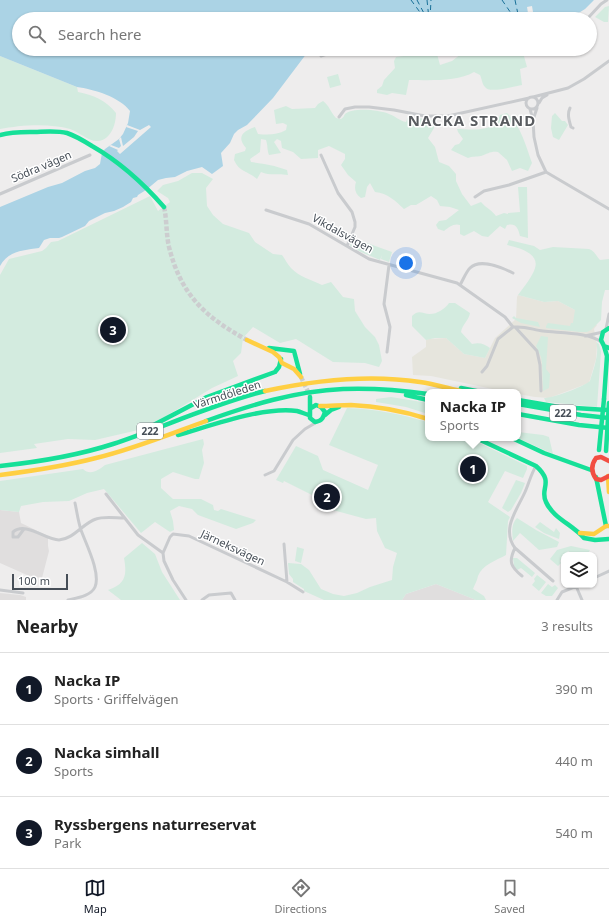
<!DOCTYPE html>
<meta charset="utf-8">
<style>
body{margin:0;font-family:"Noto Sans",sans-serif;background:#f2f2f2;color:#222}
.controls{position:absolute;right:12px;bottom:12px;display:grid;overflow:hidden;border-radius:8px;box-shadow:0 1px 3px #0004}
.controls button{width:36px;height:36px;display:grid;place-items:center;padding:0;border:0;border-bottom:1px solid #e0e0e0;background:#fff;color:#222;font:20px sans-serif}
.scale{position:absolute;left:12px;bottom:10px;width:56px;box-sizing:border-box;padding-left:4px;border:2px solid #464e57;border-top:0;font-size:11px;line-height:14px;white-space:nowrap;color:#464e57;-webkit-text-stroke:3px #fff;paint-order:stroke}
.you{position:absolute;left:406px;top:263px;width:14px;height:14px;margin:-10px;border:3px solid #fff;border-radius:50%;background:#1a73e8;box-shadow:0 0 0 6px #1a73e833}
.badge{display:grid;place-items:center;width:26px;height:26px;border-radius:50%;background:#111827;color:#fff;font-size:13px;font-weight:700}
.pin{position:absolute;translate:-50% -50%;border:2px solid #fff;box-shadow:0 1px 4px #0006}
.popup{position:absolute;left:425px;top:389px;width:96px;height:52px;box-sizing:border-box;display:grid;place-content:center;border-radius:8px;background:#fff;filter:drop-shadow(0 1px 3px #0005);font-size:13px;white-space:nowrap;color:#767676}
.popup b{font-size:15px;color:#222}
.popup::after{content:'';position:absolute;left:50%;top:100%;margin-left:-8px;border:8px solid transparent;border-top-color:#fff}
.list{margin:0;padding:0;list-style:none}
h2{display:flex;justify-content:space-between;align-items:center;height:52px;margin:0;padding:0 16px;font-size:17px}
h2 small{font-size:13px;font-weight:400;color:#767676}
.list li{display:grid;grid-template-columns:26px 1fr auto;gap:12px;align-items:center;box-sizing:border-box;height:72px;padding:0 16px;border-top:1px solid #e0e0e0}
.list b{display:block;font-size:15px;white-space:nowrap}
.list p{margin:0;font-size:13px;white-space:nowrap;color:#767676}
.list em{font-size:13px;font-style:normal;color:#767676}
.icon{flex:none;width:22px;height:22px;fill:none;stroke:currentColor;stroke-width:2;stroke-linecap:round;stroke-linejoin:round}
.map{position:relative;flex:none;width:609px;height:600px;overflow:hidden}
.search{position:absolute;background:#fff;box-shadow:0 1px 3px #0004;left:12px;right:12px;top:12px;height:44px;display:flex;align-items:center;gap:10px;box-sizing:border-box;padding:0 14px;border-radius:22px;color:#767676;font-size:15px}
.sheet{height:268px;background:#fff}
nav{display:flex;justify-content:space-around;align-items:center;box-sizing:border-box;height:56px;border-top:1px solid #e0e0e0;background:#fff;font-size:11px;color:#767676}
nav a{display:grid;justify-items:center;gap:2px}
nav .on{color:#111827}
.map>svg:first-child{display:block}
.commercial{fill:#e6e5dd}
.education{fill:#e0dede}
.green{fill:#d3ebdf}
.water{fill:#abd3e5}
.pier{fill:#eeeded}
.lines{fill:none;stroke-linecap:round;stroke-linejoin:round}
.ferry{stroke:#197098;stroke-width:1;stroke-dasharray:5 4;stroke-linecap:butt}
.secondary-tunnel{stroke:#cccdcf;stroke-width:4.5;stroke-dasharray:4.5 2;stroke-linecap:butt}
.street{stroke:#c9cbce;stroke-width:3}
.fast{stroke:#16e098;stroke-width:4.5}
.slow{stroke:#ffcf43;stroke-width:4.5}
.jam{stroke:#f24e42;stroke-width:4.5}
.fast-bridge{stroke:#16e098;stroke-width:4.5}
.labels{text-anchor:middle;dominant-baseline:central;stroke-width:3;stroke-linejoin:round;paint-order:stroke}
.shield{fill:#fff;stroke:#7e8389;stroke-width:1}
.shield-label{font-size:10px;font-weight:bold;fill:#464e57}
.street-label{font-size:11px;fill:#464e57;stroke:#fff}
.district-label{font-size:15px;font-weight:bold;letter-spacing:1px;fill:#595c60;stroke:#fff}
</style>
<div class="map">
<svg width="609" height="600" viewBox="0 0 609 600">
<rect width="100%" height="100%" fill="#eeeded"/>
<path class="commercial" d="M518,295L544,302L558,301L575,310L597,325L594,329L597,345L596,359L589,383L549,398L535,397L518,394V392L502,391L431,376L413,375L412,357L426,347V340L429,339L446,338L464,354L485,358L495,338L516,319L517,297Z"/>
<path class="education" d="M0,510L19,512L21,523L48,536V546L49,551L42,578L27,575L0,563Z
M436,584L476,600H402L406,594Z
M0,593L20,595L26,597V600H0Z"/>
<path class="green" d="M609,6L608,22H604L595,17L605,7Z
M460,49H522L527,67L520,69L522,85C514,86 489,94 485,87C482,84 482,79 480,75L474,72C457,82 429,80 409,80L406,95L392,93L387,95L377,93V90L382,86L384,80L395,68L394,61L396,57L432,52L437,54L440,65L452,61L461,54Z
M0,56L77,87L78,92C93,95 106,100 116,113C116,124 111,140 98,141C89,142 79,132 70,129C50,123 20,125 0,129Z
M338,74L341,85L330,88L327,77Z
M323,101C329,105 331,113 336,118L341,119C343,118 344,116 345,114C353,107 380,110 389,114C396,116 399,121 406,122L408,117L434,120V128L428,138L435,147L439,162L449,166L456,174V181L462,194L471,206L481,202C486,208 492,210 496,216L504,213L508,214V213L520,212L518,187H527L528,238L520,236C518,228 516,223 507,225L505,229L500,226L488,237L482,236L474,231L464,236L460,234V225C454,223 449,227 444,231L438,229L436,225L439,221L446,220L459,210L450,207L440,206L437,200L431,196L416,205H411L404,209C395,201 388,193 375,192L370,183L367,187L365,197L361,198C355,194 354,188 356,182L348,175L341,165L345,159V154L329,146L318,150V158L301,159L293,152L282,148L281,141L277,139L274,142L281,153L269,155C267,150 268,146 266,140L261,139L260,152L250,159L251,162C266,164 273,165 287,170L288,175C278,173 270,176 261,172L257,179C248,171 239,172 234,160L235,154L245,151L246,148C236,137 243,131 255,127L258,134C268,135 277,135 286,130L287,125L283,123L276,124L274,110L286,106L292,109L315,108L318,104Z
M507,113C521,126 526,146 532,163L528,171L520,168L512,171L507,160L498,152C490,151 488,154 481,156C476,157 472,156 468,158L451,150L455,145L459,144L463,139L458,132L457,129C468,129 487,132 495,123C497,121 499,118 500,115Z
M555,113L562,121H565L568,125L559,140L553,137L551,128L552,116Z
M192,173H202L213,179L206,188L207,206L213,215L223,224L249,233L255,242L273,254L282,255C285,259 288,265 291,268C299,277 312,280 322,285L331,282L343,297L354,299L355,311L365,327L375,337L379,345L382,361L379,367L365,363L333,362L296,339L280,343L253,327L243,338L241,353L233,361L238,376L212,388L147,428L95,440L68,439L34,444L37,448L0,453V275L9,259L42,251L46,248L51,242L58,241L150,196L158,211L170,202L168,198L157,191L163,185L178,181Z
M353,238L392,252L389,262L381,259L382,255L380,260L361,252L350,246Z
M509,240L534,246L540,250L553,247L589,249C595,251 596,256 600,260L609,259V290H605L602,302L601,320L591,330L587,332H580L546,328V326L548,323L570,326L571,323H573L575,310L558,301L544,302L518,295C523,288 533,276 535,268C540,253 517,247 507,245Z
M449,303H455L470,313C469,320 462,325 461,332L472,344C480,342 484,344 490,348L485,358L464,354L446,338H435L426,340L412,326V316C419,309 422,314 430,314C437,314 445,309 449,303Z
M514,316L516,318L538,322L540,327L521,323L512,318Z
M541,336L548,337L546,369L550,374L549,388L543,391L542,363L541,357L536,346Z
M596,342L599,344L601,352L597,407L546,402L544,398C553,398 583,387 590,381C593,370 600,353 596,342Z
M391,397L428,403V414L406,407L376,402V399Z
M347,408C377,409 399,414 428,422V438H469L527,466V469L523,478L505,471L488,502L510,517L508,521L506,555C497,560 482,565 478,576C477,581 475,584 473,589L484,596L486,600H476L436,584L406,594L402,600H324L304,591V589L293,582V579L289,574L288,563L301,564L309,570L321,589L333,594L344,596L357,593L370,587L392,580L393,567L397,553L385,548L377,531L376,518L366,519L318,506L314,496L284,481L283,483L276,480L296,446L318,456L323,470L368,490L378,465L329,445Z
M518,432L543,435L549,437L553,454L518,438Z
M203,439L204,444L202,450L204,463L199,479H195L173,472L161,479V488L173,499H201L213,505L214,510L218,511L221,509L256,520L253,523L236,529L198,515L192,509L179,506L170,511L173,521L174,530L170,532L155,522L141,533L104,489L87,493L69,501L43,502L21,506L19,512L0,510V481L83,469C90,476 99,470 105,465Z
M516,480L525,483L521,493L511,510L508,512L502,508Z
M517,518L536,530L559,542L557,547L539,550L520,533L513,541C512,533 511,524 517,518Z
M540,522L554,532L556,528L560,533L559,539L544,533L535,527Z
M142,543L155,554L162,572L180,600H121L108,590C126,584 127,575 124,558Z
M571,546L590,550L587,555H573L568,551L560,561L561,563L558,566L550,559L557,550Z
M297,547L304,549L301,563L295,561Z
M513,558H517L535,573L532,577L521,568L517,570L514,566Z
M537,575L546,582L539,591L532,585L535,581L534,579Z
M548,584L552,587L555,585L558,588L552,596H546L541,593Z"/>
<path class="water" d="M0,0H594L585,9L569,19H539L538,12H533L532,6L527,7L529,19H509L502,17L484,19H19V49H310L273,98L247,125L238,130L234,134L230,143L221,153L223,166L212,174L202,167L187,171L175,177L166,178L158,180L146,190L138,195L137,197L133,198L131,202L123,207L114,211L105,213L89,221L85,226L62,237L59,238H50L44,240L39,248C24,250 8,251 0,266V207L48,187L62,183L85,171L95,168L100,164L102,153L105,149L119,139L123,134L128,123L130,111C120,97 93,89 77,87L0,56Z"/>
<path class="pier" d="M127,125L140,130L149,125L151,127L120,154L117,151L118,150L109,146L111,145L119,148L121,146L119,139L121,137L123,146L134,137L138,131L126,127Z"/>
<g class="lines">
<path class="ferry" d="M411,0L425,19
M417,0L427,19
M427,0L429,19
M502,0L515,19
M515,0L519,19
M430,19L431,0"/>
<path class="secondary-tunnel" d="M164,207C167,220 166,234 169,247C181,295 205,317 247,340
M301,377L310,396"/>
<path class="street" d="M587,19L601,4L607,0
M321,56L341,49
M526 103a6 6 0 1 1 12 0a6 6 0 1 1-12 0Z
M533,97L568,88L584,79L609,61
M539,103L542,98L547,95
M570,108C567,114 569,120 571,127L573,128
M530,109L533,120L534,137L538,155L546,172L609,209
M339,117L345,109L355,107H369L394,110L425,116H448L529,98
M533,120L537,108
M321,155L338,193L352,212L355,222V227L347,246
M0,194L90,155
M475,197L484,191L509,185L546,172
M266,210L309,224L369,259L457,283L505,317L513,327H515L537,351L540,365L541,391
M460,285C463,280 466,272 470,268C480,258 503,268 513,273
M515,327C525,326 534,330 543,331C558,333 590,332 601,342
M606,329L609,314
M585,336L603,332
M387,352L390,327L384,304L389,265
M482,372L487,366L498,339L513,327
M536,466C531,474 529,483 525,492C517,510 501,529 515,548L553,581
M265,475L274,471L293,440L305,429L317,422
M106,494L138,535L163,553
M24,529L18,537H13V532C26,521 45,540 59,540C74,539 83,523 96,519C104,516 116,518 124,518
M284,544L287,582
M515,548C508,562 511,567 522,576
M594,578L609,571
M576,586L582,600
M0,590L23,593
M68,600C76,598 91,596 95,587C101,573 86,544 81,530C78,521 77,512 75,503
M186,600L173,580L164,561L163,553L170,537L173,534L189,536L287,582L303,592
M202,600L209,595L231,593L235,600
M557,600L562,592L579,585"/>
<path class="fast" d="M0,135C10,132 20,132 30,132C42,132 56,130 67,133C76,136 84,141 92,146C120,162 143,183 164,207
M609,328L603,332L601,340L604,346L609,348
M604,346L607,356L604,399
M269,348L294,351L300,374
M461,388L481,392
M406,395L428,400
M310,397V418L315,422C322,421 323,418 325,412L321,407L316,405L311,408
M518,400L559,407L607,410
M518,404L581,415L609,418
M518,414L579,425L609,428
M325,415L331,410L339,407
M206,421C250,405 296,391 343,389C371,388 400,390 428,394
M146,429L207,397L275,372L279,367L281,359
M178,435C210,426 264,406 297,411C301,412 305,414 309,415
M476,438L536,466C555,483 539,488 546,502C553,518 573,525 584,538L595,540L609,539
M512,438L544,453L591,470
M0,466C38,462 76,456 113,444C164,427 213,404 265,391
M596,477L606,526"/>
<path class="slow" d="M247,340L273,352L279,357L282,363L294,369L301,377
M265,391C316,380 368,374 420,382C435,384 450,389 465,392
M320,406C330,406 341,405 351,405C377,406 403,411 428,419
M0,475C32,471 65,466 96,458C134,449 170,434 206,421
M608,476L609,492
M580,533L594,534L606,526H609"/>
<path class="jam" d="M609,461L601,457L596,458C591,465 591,472 596,479L601,480L609,476"/>
<path class="fast-bridge" d="M599,450L604,399
M606,451L609,403"/>
</g>
<g class="labels">
<g class="shield">
<rect x="550" y="405" width="26" height="16" rx="3"/>
<rect x="137" y="423" width="26" height="16" rx="3"/>
</g>
<g class="shield-label">
<text x="563" y="413">222</text>
<text x="150" y="431">222</text>
</g>
<g class="street-label">
<text transform="translate(41 166) rotate(-23)">Södra vägen</text>
<text transform="translate(343 233) rotate(29)">Vikdalsvägen</text>
<text transform="translate(227 394) rotate(-18)">Värmdöleden</text>
<text transform="translate(233 547) rotate(25)">Järneksvägen</text>
</g>
<g class="district-label">
<text x="472" y="120">NACKA STRAND</text>
</g>
</g>
</svg>
<div class="controls">
<button><svg class="icon" aria-label="layers" viewBox="0 0 24 24"><path d="M12 4l9 5-9 5-9-5zM3 14l9 5 9-5"/></svg></button>
</div>
<div class="scale">100 m</div>
<div class="you"></div>
<div class="pin badge" style="left:473px;top:469px">1</div>
<div class="popup"><b>Nacka IP</b>Sports</div>
<div class="pin badge" style="left:327px;top:497px">2</div>
<div class="pin badge" style="left:113px;top:330px">3</div>
<div class="search"><svg class="icon" aria-label="search" viewBox="0 0 24 24"><circle cx="10" cy="10" r="6"/><path d="M15 15l6 6"/></svg>Search here</div>
</div>
<section class="sheet">
<h2>Nearby<small>3 results</small></h2>
<ul class="list">
<li><span class="badge">1</span><div><b>Nacka IP</b><p>Sports · Griffelvägen</p></div><em>390 m</em></li>
<li><span class="badge">2</span><div><b>Nacka simhall</b><p>Sports</p></div><em>440 m</em></li>
<li><span class="badge">3</span><div><b>Ryssbergens naturreservat</b><p>Park</p></div><em>540 m</em></li>
</ul>
</section>
<nav>
<a class="on"><svg class="icon" aria-label="map" viewBox="0 0 24 24"><path d="M3 6l6-2 6 2 6-2v14l-6 2-6-2-6 2zM9 4v14M15 6v14"/></svg>Map</a>
<a><svg class="icon" aria-label="directions" viewBox="0 0 24 24"><path d="M12 3l9 9-9 9-9-9zM9 14v-3h6M13 9l2 2-2 2"/></svg>Directions</a>
<a><svg class="icon" aria-label="saved" viewBox="0 0 24 24"><path d="M7 4h10v16l-5-4-5 4z"/></svg>Saved</a>
</nav>
